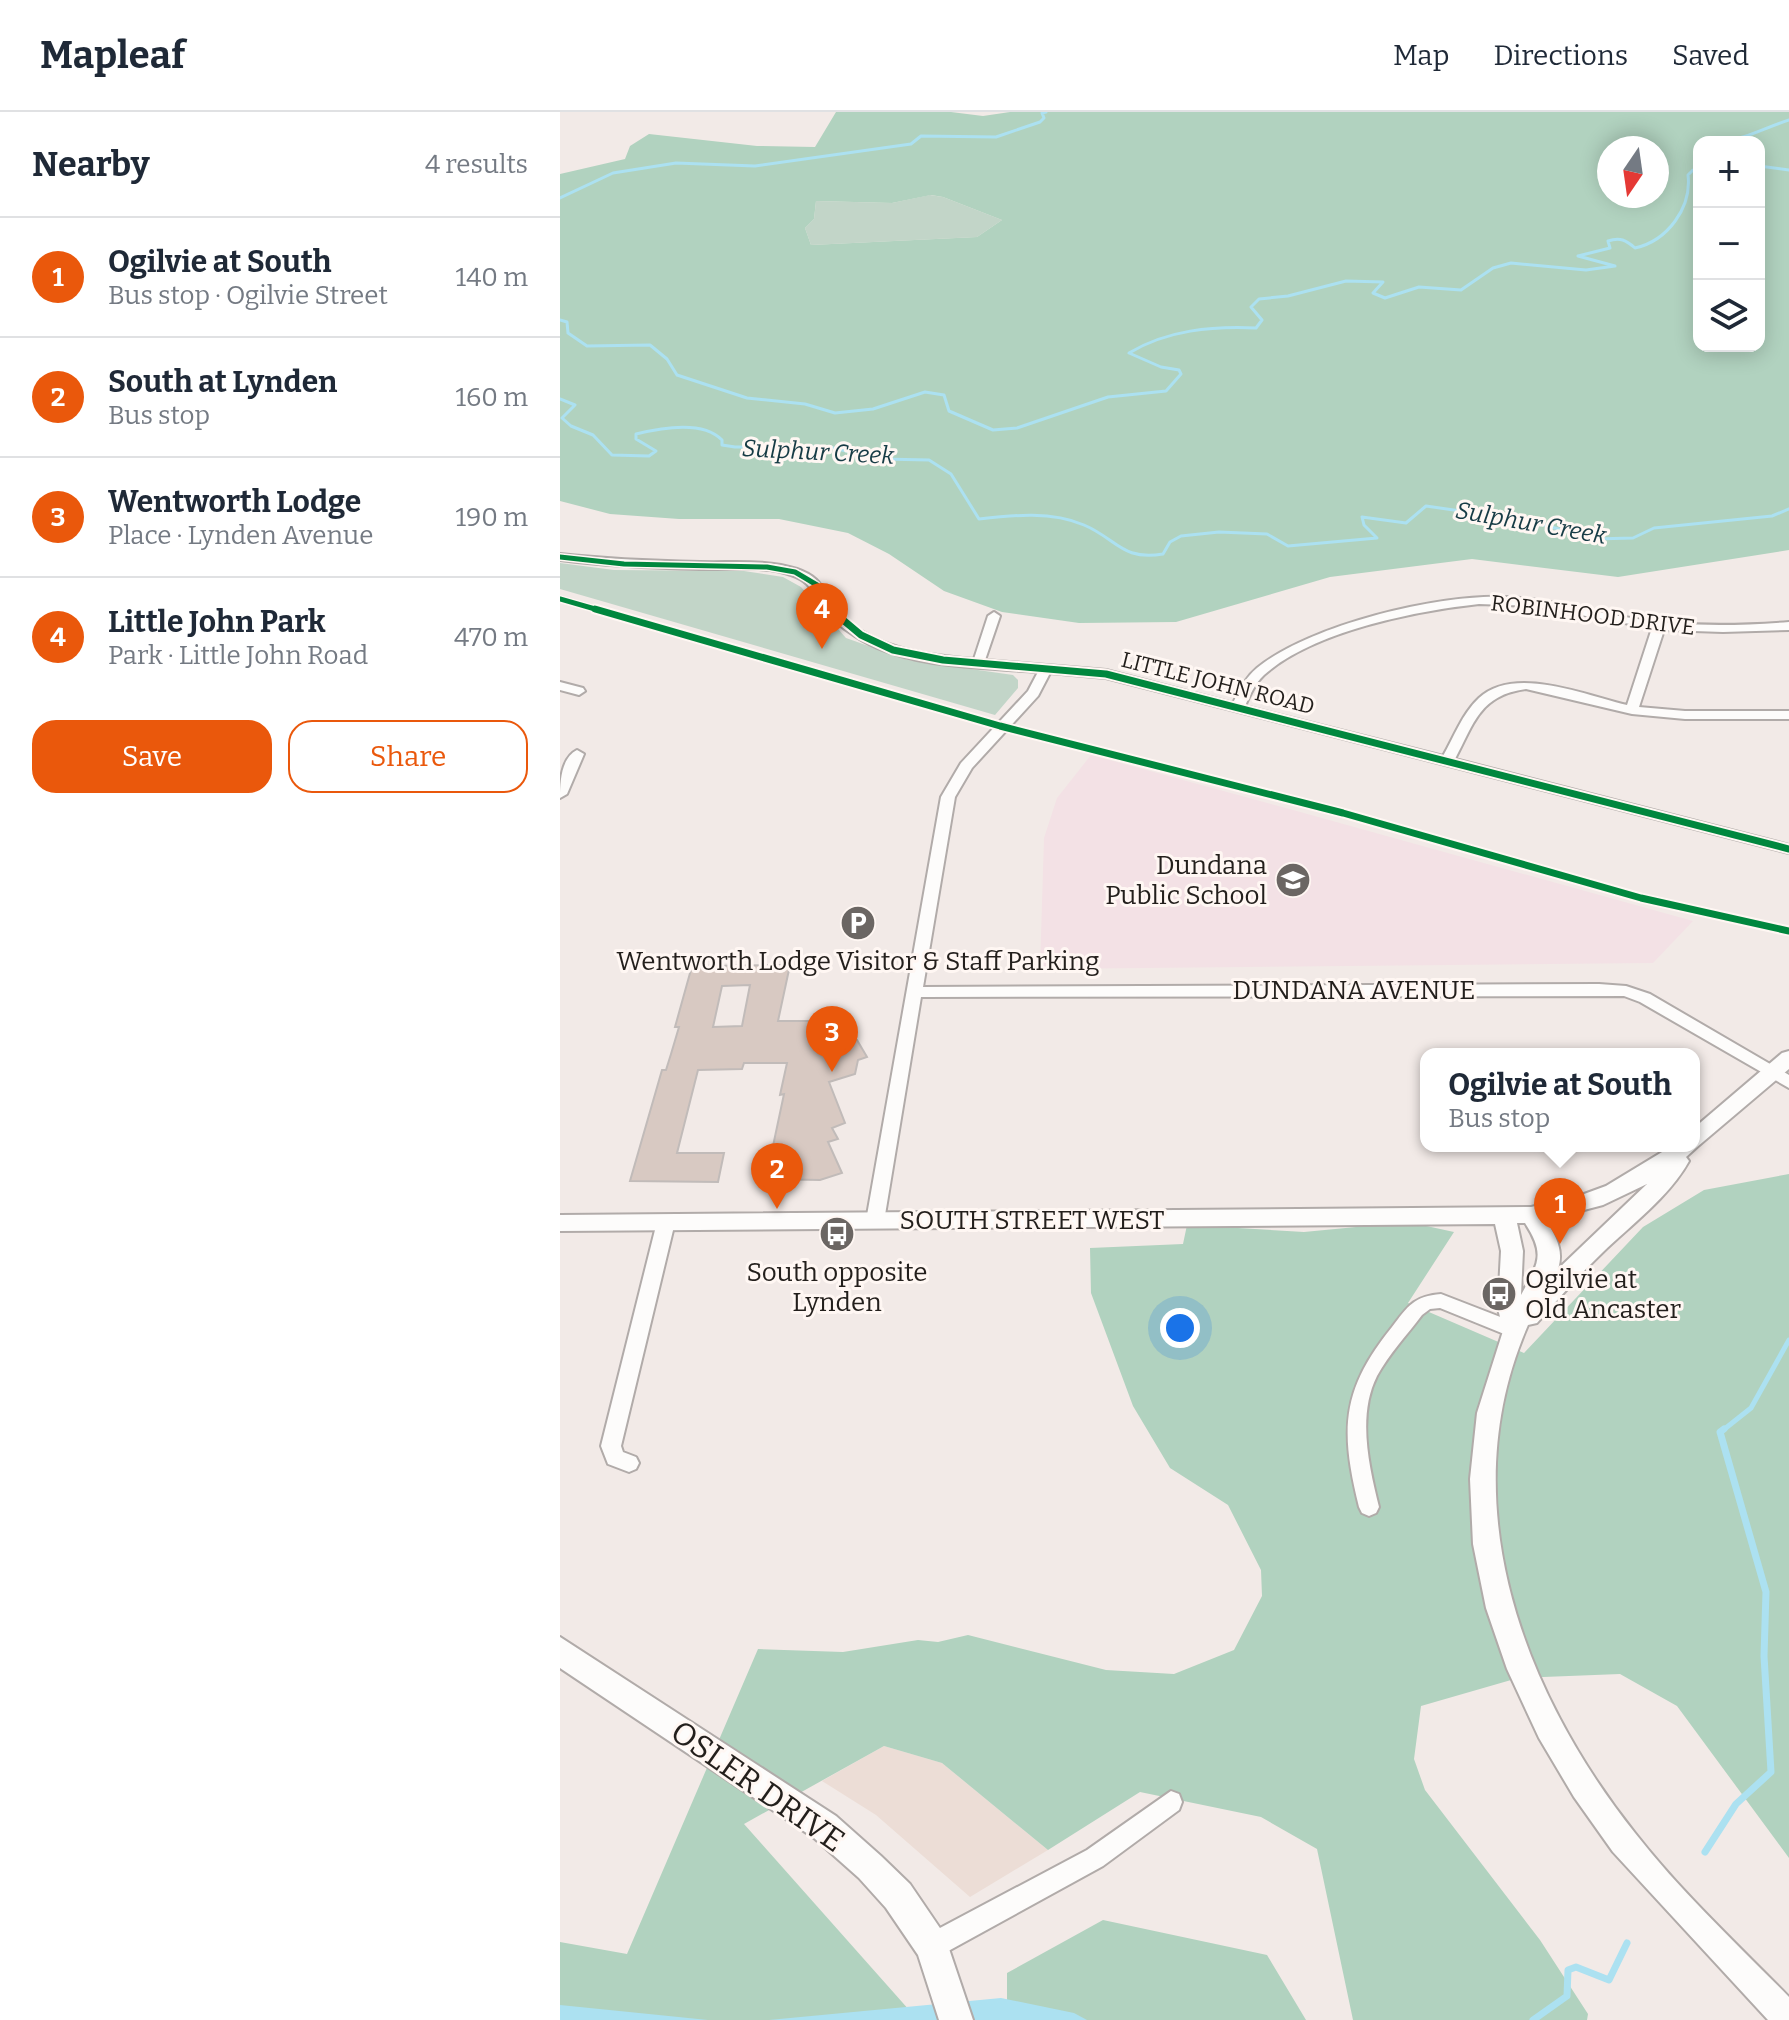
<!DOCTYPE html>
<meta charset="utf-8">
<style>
body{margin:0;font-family:Bitter,serif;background:#f2f2f3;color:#1f2937}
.controls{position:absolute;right:24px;top:24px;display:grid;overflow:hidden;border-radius:16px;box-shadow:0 4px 20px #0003}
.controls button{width:72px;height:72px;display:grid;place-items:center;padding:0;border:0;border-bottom:2px solid #e0e1e3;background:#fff;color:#1f2937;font:40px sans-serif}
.compass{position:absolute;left:1037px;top:24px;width:72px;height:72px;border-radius:50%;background:#fff;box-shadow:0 4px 20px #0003;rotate:193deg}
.you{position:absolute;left:620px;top:1216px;width:28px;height:28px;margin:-20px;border:6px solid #fff;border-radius:50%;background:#1a73e8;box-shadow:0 0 0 12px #1a73e833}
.badge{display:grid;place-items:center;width:52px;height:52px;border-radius:50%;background:#ea580c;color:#fff;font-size:26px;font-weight:700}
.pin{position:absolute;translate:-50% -66px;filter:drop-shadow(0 2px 4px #0008)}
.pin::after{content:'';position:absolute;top:42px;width:28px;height:24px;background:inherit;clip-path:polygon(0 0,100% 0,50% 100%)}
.popup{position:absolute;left:860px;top:936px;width:280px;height:104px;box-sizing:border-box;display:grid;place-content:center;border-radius:16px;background:#fff;filter:drop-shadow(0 2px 6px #0005);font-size:26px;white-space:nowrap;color:#747a83}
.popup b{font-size:30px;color:#1f2937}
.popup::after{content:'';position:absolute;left:50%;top:100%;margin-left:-16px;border:16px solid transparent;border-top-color:#fff}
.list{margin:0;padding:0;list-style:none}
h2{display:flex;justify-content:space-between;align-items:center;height:104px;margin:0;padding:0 32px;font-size:34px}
h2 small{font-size:26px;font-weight:400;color:#747a83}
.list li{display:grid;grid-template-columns:52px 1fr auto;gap:24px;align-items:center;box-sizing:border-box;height:120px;padding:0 32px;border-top:2px solid #e0e1e3}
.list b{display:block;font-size:30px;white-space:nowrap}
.list p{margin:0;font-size:26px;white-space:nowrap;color:#747a83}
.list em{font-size:26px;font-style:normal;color:#747a83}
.actions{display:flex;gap:16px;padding:24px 32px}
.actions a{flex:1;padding:18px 0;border:2px solid #ea580c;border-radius:24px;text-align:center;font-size:28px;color:#ea580c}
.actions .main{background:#ea580c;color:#fff}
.icon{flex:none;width:44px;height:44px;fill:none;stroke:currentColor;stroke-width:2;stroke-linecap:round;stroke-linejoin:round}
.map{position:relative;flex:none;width:1229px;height:1908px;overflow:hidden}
header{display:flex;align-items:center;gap:48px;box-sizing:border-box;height:112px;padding:0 40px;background:#fff;border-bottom:2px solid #e0e1e3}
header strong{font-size:38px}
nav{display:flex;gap:44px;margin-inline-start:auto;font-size:28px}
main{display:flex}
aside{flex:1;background:#fff}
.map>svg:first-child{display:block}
.built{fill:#ecddd6}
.education{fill:#f3e1e5}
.green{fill:#c2d5c8}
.forest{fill:#b1d2bf;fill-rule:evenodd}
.water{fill:#ace1f1}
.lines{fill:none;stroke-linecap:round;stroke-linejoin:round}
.stream-far2{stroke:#ace1f1;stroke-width:3}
.stream-far1{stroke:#ace1f1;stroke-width:5}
.stream{stroke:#ace1f1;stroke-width:7}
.building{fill:#d8c9c2;stroke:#c1bbb9;stroke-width:2;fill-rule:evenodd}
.minor-casing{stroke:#b1aba9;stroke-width:4}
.tertiary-casing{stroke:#b1aba9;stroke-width:4}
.secondary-casing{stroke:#b1aba9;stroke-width:4}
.minor{fill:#fdfcfb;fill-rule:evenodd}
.tertiary{fill:#fdfcfb;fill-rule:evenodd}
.secondary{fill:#fdfcfb;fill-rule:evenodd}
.cycleway-far1-casing{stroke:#fff7f3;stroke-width:8}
.cycleway-casing{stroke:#fff7f3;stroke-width:11}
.cycleway-far1{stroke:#00873e;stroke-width:5}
.cycleway{stroke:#00873e;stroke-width:7}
.labels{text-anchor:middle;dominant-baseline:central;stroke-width:6;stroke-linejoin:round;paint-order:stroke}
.far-street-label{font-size:22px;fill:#231f1c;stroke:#fff7f3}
.far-water-label{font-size:24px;font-style:italic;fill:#163b45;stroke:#fff7f3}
.poi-label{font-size:26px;fill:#231f1c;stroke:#fff7f3}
.street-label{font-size:26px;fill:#231f1c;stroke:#fff7f3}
.near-street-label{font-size:32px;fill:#231f1c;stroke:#fff7f3}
</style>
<header>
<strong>Mapleaf</strong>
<nav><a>Map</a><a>Directions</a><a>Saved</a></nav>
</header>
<main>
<aside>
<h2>Nearby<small>4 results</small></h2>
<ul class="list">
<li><span class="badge">1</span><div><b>Ogilvie at South</b><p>Bus stop · Ogilvie Street</p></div><em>140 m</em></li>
<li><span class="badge">2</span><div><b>South at Lynden</b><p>Bus stop</p></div><em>160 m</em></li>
<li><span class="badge">3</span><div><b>Wentworth Lodge</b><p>Place · Lynden Avenue</p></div><em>190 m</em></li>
<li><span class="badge">4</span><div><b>Little John Park</b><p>Park · Little John Road</p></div><em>470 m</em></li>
</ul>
<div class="actions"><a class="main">Save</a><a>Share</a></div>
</aside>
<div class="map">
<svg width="1229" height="1908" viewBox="0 0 1229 1908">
<rect width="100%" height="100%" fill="#f2eae7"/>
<path class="built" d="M324,1634L382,1651L488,1738L410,1785L316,1703L262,1669Z"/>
<path class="education" d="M531,643L733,698L1133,809L1093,851L480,857L484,726L497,686Z"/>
<path class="green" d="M370,83L383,85L442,108L417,125L251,133L245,116L254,107L256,89L332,91Z
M0,451L54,458L184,459L223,465L241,475L286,526L348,548L453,563L458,568V576L435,603L0,477Z"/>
<path class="forest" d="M276,0H391L423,4L450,0H1229V438L1058,465L912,447L770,465L616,510L519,511L442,500L384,479L329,442L288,421L219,407H119L50,402L0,389V62L65,47L70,34L89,22L197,34L255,35ZM1199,30V234H1139V30ZM1097,36V84H1049V36ZM371,83L383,85L442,108L417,125L251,133L245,116L254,107L256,89L332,91Z
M1229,1062V1746L1117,1594L1060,1562L958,1566L861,1594L854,1647L865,1678L980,1828L1028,1902L1027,1908H793L757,1737L701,1705L580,1680L488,1738L382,1651L324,1634L184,1712L358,1908H0V1830L67,1842L198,1537L283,1540L358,1528L378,1530L408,1523L546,1558L614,1562L674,1538L702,1484L701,1458L668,1393L610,1356L573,1294L531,1181L530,1136L623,1132L627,1113L744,1120L848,1110L894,1120L848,1191L964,1241L1083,1115L1144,1078Z
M543,1808L707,1843L746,1908H447V1861Z"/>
<path class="water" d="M441,1886L514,1901L527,1908H209Z
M0,1893L148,1908H0Z"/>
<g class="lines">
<path class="stream-far2" d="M1159,30C1189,26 1201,17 1229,8
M1199,54L1229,58
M0,86L53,61L116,51L195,54L351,32L361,24L436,25L480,10L484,6L482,1L486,0
M0,208L7,210L8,221L27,234L90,233L107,247L117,263L187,286L245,292L275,301L313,297L365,280L384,283L389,299L433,318L457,316L548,285L606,279L621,262L619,258L601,255L569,241C607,218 652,214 696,216L702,208L691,195L699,187L728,184L786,169L823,170L813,181L825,186L859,175L901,178L933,156L951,151L1026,158L1055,154L1018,144L1050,136L1048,129C1060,125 1066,128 1075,136C1107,129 1132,96 1128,63L1133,58
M0,287L15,293L2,306L11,314L33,323L52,343L89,344L96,339L76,327V322C100,316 143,308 162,328V333L175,335H269L321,347L369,348L391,362L419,407C453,403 492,399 524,413C557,427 562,449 603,442L610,430L621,424L659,420L707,422L728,434L817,426L804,413L802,405L846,411L866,394L970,409L1034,427L1073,426L1094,416L1212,404L1229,397"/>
<path class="stream-far1" d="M1162,1319L1191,1296L1229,1228"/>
<path class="stream" d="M1145,1740L1176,1692L1211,1660L1204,1544L1206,1480L1160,1320L1164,1317
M973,1908L1007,1884L1008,1858L1016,1855L1049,1868L1067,1831"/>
</g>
<path class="building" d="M230,853L218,909H270L267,928H297L307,945L298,948L295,962L269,970L285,1011L272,1016L278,1027L268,1030L282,1061L260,1068L206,1067L224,982L220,983L227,951H184L182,957L138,958L117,1041H164L158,1070L70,1069L102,958H106L111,942L119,915H115L132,854ZM190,873L182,914L153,915L162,874Z"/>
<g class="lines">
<defs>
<path id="minor" d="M0,442C47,447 93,449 140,450C171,451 207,447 237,457C263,466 261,477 274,495C307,536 365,543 414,547L428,504L434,500L440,504L425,548L546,558L673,591C679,578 686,565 697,556C750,513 878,482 945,485C988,486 1029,500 1071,506C1123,515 1176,514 1229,510V518L1163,520L1104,518L1079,595L1125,599H1229V607H1125L1072,602L966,577C920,583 914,611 895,647L1229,733V741L546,566L490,561L478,584L412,656L395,685L363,875L1039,872L1066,874L1090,882L1229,963V976L1080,890L1064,884L361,885L324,1109L321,1114H309L306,1109L381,685L401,651L468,579L478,560C421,555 345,557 295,524C284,517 271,507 263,496C252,481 252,470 231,463C203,453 168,458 140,457C93,456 47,454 0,448ZM919,492L971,494L1092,516L1067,593C1025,583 954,553 919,586C902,602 894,625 883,644L685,594C690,583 695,571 704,563C753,519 856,499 919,492Z
M0,570L23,576L25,579L19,583L0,578Z
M17,638L24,642L7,682L0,686C0,670 1,646 17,638Z
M106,1103L112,1105L115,1110L61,1334L63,1340L76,1345L79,1351L76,1357L69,1360L48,1352L41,1334L97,1110L100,1105Z
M881,1182L961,1213L963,1218L961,1223L954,1226L880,1196L870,1197L862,1203C847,1223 829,1242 817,1264C797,1303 809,1355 819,1395L816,1401L809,1404L802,1401L799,1395C780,1318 781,1278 832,1215C848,1194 854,1184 881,1182Z
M611,1679L619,1682L622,1690L619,1698L543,1754L381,1843L372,1846L363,1843L360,1834L363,1825L527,1738Z"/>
<path id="tertiary" d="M1229,939V957L1137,1035L1126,1045L1129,1049C1109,1085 1071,1113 1042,1141C1019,1163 998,1187 977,1211L968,1213C891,1389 962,1579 1075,1721C1121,1780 1177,1832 1229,1885V1908H1208L1053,1740L1014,1685L979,1626L947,1557L926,1496L913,1432L910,1367L917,1301L943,1219L938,1196L941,1139L935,1112L0,1119V1103L971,1095L1016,1085L1046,1074L1112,1034H1134V1016L1222,941ZM1087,1072L998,1157C1004,1139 996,1124 986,1108L1043,1093ZM957,1111H965C986,1143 978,1152 961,1183L963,1139Z"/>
<path id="secondary" d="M0,1525L276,1704L321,1744L350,1772L384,1822L413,1908H379L358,1843L326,1796L299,1766L254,1726L0,1556Z"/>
</defs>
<use href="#minor" class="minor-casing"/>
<use href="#tertiary" class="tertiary-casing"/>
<use href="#secondary" class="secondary-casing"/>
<use href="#minor" class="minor"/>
<use href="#tertiary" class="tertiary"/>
<use href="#secondary" class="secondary"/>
<defs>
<path id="cycleway-far1" d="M0,445L64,452L207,455L235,460L257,473L272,499
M0,487L42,499"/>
<path id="cycleway" d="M35,497L440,614L783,701L1081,786L1229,819
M270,497L301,523L333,538L383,548L546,562L1229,737"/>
</defs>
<use href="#cycleway-far1" class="cycleway-far1-casing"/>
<use href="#cycleway" class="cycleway-casing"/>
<use href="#cycleway-far1" class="cycleway-far1"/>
<use href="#cycleway" class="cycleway"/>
</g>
<defs>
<symbol id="school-disc" viewBox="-11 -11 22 22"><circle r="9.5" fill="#6b6663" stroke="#fff7f3"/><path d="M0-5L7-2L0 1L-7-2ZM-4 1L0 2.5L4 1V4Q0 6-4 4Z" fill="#fff"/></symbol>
<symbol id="parking-disc" viewBox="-11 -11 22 22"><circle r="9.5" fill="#6b6663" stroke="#fff7f3"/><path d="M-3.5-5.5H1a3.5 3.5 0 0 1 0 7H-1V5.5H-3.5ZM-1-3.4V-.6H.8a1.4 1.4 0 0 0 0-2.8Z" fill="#fff"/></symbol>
<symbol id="bus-disc" viewBox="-11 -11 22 22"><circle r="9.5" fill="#6b6663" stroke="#fff7f3"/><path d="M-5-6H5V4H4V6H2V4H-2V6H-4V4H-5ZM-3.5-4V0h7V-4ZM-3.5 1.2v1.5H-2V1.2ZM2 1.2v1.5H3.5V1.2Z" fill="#fff"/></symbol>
</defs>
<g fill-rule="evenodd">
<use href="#school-disc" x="713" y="748" width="40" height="40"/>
<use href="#parking-disc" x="278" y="791" width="40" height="40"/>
<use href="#bus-disc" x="257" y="1102" width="40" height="40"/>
<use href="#bus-disc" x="919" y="1162" width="40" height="40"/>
</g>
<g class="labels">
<g class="far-street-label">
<text transform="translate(1033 503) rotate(7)">ROBINHOOD DRIVE</text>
<text transform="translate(658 571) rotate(14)">LITTLE JOHN ROAD</text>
</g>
<g class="far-water-label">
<text transform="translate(258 340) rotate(3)">Sulphur Creek</text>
<text transform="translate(971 411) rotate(10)">Sulphur Creek</text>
</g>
<g class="poi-label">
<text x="707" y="753" text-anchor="end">Dundana<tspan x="707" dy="30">Public School</tspan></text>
<text x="298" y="849">Wentworth Lodge Visitor &amp; Staff Parking</text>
<text x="277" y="1160">South opposite<tspan x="277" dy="30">Lynden</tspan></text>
<text x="965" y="1167" text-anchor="start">Ogilvie at<tspan x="965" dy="30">Old Ancaster</tspan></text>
</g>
<g class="street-label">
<text x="794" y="878">DUNDANA AVENUE</text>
<text x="472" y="1108">SOUTH STREET WEST</text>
</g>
<g class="near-street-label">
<text transform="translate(198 1674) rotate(35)">OSLER DRIVE</text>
</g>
</g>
</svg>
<div class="controls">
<button>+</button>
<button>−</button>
<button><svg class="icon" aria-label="layers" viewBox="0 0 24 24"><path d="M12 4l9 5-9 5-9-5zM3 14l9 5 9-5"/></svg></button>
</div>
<svg class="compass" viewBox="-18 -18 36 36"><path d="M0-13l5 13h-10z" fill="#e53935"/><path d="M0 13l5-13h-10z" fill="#747a83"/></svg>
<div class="you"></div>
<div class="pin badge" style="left:1000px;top:1132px">1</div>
<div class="popup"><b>Ogilvie at South</b>Bus stop</div>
<div class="pin badge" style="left:217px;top:1097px">2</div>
<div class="pin badge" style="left:272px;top:960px">3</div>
<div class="pin badge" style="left:262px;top:537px">4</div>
</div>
</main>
